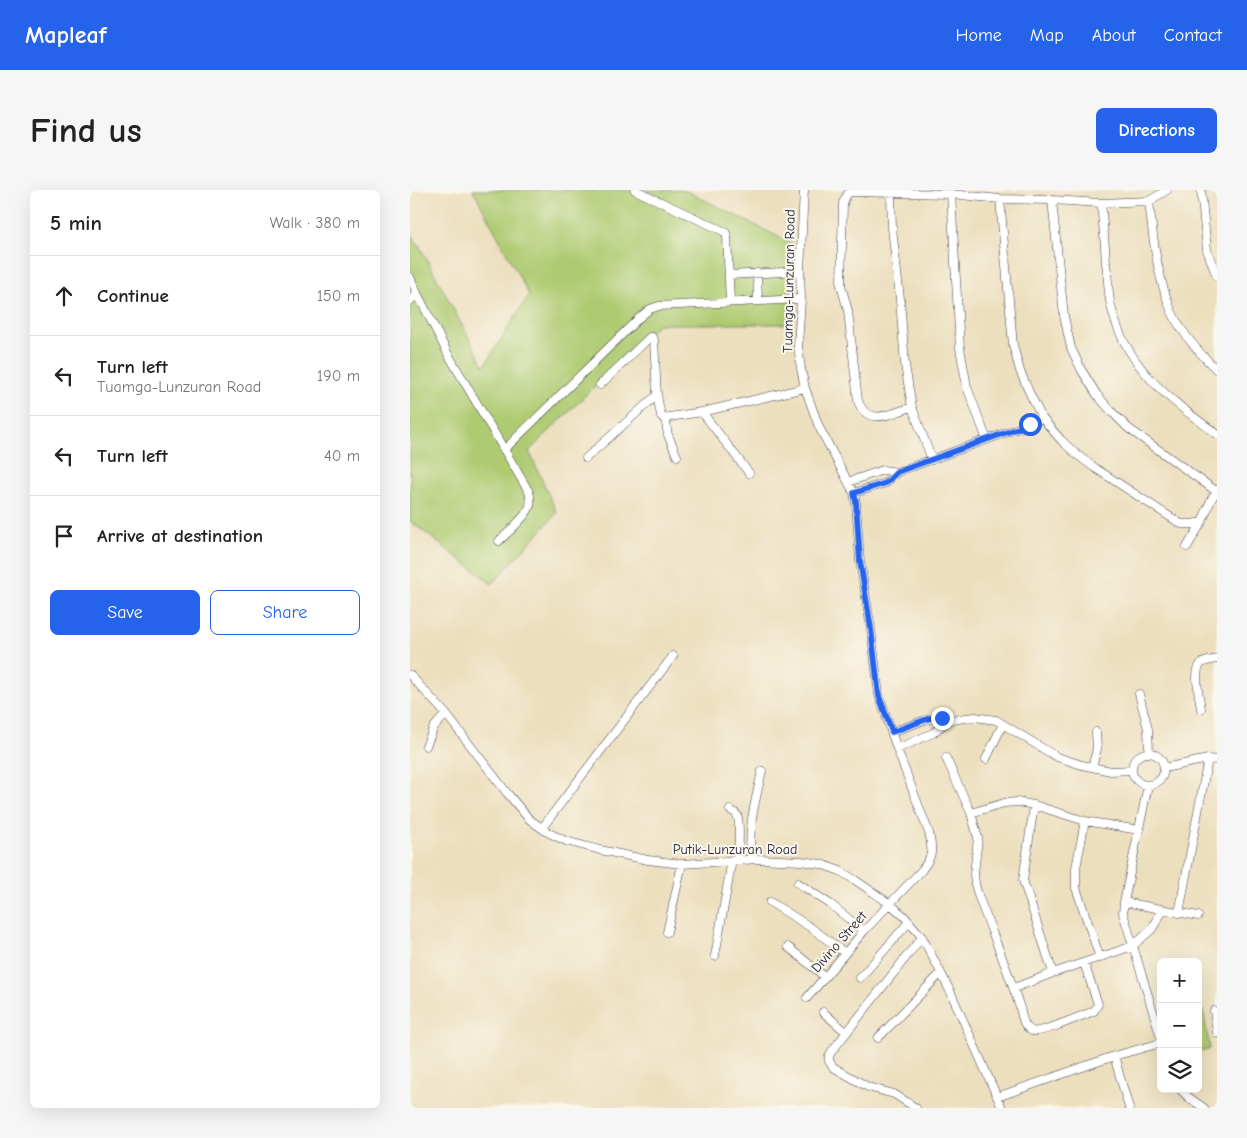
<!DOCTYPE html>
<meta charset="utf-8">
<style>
body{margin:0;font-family:"Comic Neue",sans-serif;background:#f6f6f6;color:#222}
.controls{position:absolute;right:15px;bottom:15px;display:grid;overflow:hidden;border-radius:8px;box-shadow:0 5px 20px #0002}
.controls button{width:45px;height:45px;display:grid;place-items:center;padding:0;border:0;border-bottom:1px solid #e0e0e0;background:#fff;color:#222;font:25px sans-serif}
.stop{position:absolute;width:15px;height:15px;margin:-11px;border:4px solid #2563eb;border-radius:50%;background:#fff}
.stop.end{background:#2563eb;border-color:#fff;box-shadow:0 1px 5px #0008}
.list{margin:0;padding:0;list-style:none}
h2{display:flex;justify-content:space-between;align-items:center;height:65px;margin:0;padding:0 20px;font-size:21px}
h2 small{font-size:16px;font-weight:400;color:#767676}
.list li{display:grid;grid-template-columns:32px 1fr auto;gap:15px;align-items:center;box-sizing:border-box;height:80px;padding:0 20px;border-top:1px solid #e0e0e0}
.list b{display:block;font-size:19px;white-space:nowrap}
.list p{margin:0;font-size:16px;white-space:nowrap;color:#767676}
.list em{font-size:16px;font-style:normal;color:#767676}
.actions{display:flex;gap:10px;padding:15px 20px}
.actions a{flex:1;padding:11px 0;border:1px solid #2563eb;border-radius:8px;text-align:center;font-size:18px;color:#2563eb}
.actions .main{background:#2563eb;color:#fff}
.icon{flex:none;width:28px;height:28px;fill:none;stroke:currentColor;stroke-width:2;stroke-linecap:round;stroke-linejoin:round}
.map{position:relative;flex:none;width:807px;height:918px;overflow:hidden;border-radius:8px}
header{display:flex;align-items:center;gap:30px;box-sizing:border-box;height:70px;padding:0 25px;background:#2563eb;color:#fff}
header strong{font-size:24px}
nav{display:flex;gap:28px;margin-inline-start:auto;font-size:18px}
.intro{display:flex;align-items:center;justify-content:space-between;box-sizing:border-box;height:120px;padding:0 30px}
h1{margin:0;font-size:35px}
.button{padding:12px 22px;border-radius:8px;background:#2563eb;color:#fff;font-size:18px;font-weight:700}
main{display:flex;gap:30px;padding:0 30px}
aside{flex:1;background:#fff;border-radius:8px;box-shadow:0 5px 20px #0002}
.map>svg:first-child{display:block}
.green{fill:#afcb72;stroke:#687656}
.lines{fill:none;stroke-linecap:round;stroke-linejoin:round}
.minor-casing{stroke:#403e4f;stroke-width:9}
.minor{stroke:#fff;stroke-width:8}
.route{stroke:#2563eb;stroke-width:6}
.labels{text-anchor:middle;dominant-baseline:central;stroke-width:4;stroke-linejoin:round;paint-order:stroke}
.street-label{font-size:14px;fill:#22223b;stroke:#fbf7ec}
</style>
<header>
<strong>Mapleaf</strong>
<nav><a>Home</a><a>Map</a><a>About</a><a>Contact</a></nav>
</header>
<div class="intro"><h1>Find us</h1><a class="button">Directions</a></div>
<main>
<aside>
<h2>5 min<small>Walk · 380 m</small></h2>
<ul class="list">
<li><svg class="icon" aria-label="ahead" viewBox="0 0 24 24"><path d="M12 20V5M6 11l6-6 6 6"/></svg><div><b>Continue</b></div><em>150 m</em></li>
<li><svg class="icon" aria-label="left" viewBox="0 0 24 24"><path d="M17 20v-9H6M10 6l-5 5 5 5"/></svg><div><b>Turn left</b><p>Tuamga-Lunzuran Road</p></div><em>190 m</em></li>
<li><svg class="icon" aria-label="left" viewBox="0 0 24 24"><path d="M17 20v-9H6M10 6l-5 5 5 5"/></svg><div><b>Turn left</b></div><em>40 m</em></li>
<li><svg class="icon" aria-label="arrive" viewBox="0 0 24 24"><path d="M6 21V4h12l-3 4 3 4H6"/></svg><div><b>Arrive at destination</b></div></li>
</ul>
<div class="actions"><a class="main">Save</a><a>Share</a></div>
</aside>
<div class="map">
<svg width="807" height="918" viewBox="0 0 807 918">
<rect width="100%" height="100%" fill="#fbf7ec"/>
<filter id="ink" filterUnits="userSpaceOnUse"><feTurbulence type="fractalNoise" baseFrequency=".02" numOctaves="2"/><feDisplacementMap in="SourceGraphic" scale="10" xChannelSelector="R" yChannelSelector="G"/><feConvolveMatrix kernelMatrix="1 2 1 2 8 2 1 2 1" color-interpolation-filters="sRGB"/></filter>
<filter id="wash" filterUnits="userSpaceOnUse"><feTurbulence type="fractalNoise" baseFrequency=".0096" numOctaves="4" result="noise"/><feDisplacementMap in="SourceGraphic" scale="20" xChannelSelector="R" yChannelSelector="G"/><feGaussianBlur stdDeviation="1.12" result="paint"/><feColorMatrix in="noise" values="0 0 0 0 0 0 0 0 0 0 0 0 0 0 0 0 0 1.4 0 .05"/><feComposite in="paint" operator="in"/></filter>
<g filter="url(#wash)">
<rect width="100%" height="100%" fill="#ecdfbe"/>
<path class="green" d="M63,0H274L385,55L378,134H248L119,261L147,323L82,394L0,331V44L9,55L74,176L119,105Z
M793,820L800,859L788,861V821Z"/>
</g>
<g filter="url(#ink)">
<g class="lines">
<defs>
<path id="minor" d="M225,0L311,40L316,43L317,46L320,112
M394,0L390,81L391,109L388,155L391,179L395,198L409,237L444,303L446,313L450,371L461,439L469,505L487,559L519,643C523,661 523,666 511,681L454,741L397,808
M791,0L797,60L807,87
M481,4L482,38L490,109L495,175L502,217L522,270
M541,4L550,158L557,197L577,250
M590,9L603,155L610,181L620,204L632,228L651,250L666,264L685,278L771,334H782L792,332
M642,10L654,126L661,158L672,181L687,205L702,222L718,238L806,301
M739,11C743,46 746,81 759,115C768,139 788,162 807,180
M691,13C693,33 695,53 696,73C698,86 698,99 700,111C712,174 758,209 807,244
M347,83L348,111
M319,85L390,81
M0,87L7,103L38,164L119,302C120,307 122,313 119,318C115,328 97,343 89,351
M0,111L7,103
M190,195L240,147H242L244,150L247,205L251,226L253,228L292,222L395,198
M502,217C482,223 458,238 448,211L438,121L431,95L433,13L437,4L441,2L541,4L590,9L642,10L691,13L739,11L757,0
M292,222L339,283
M255,228L258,245L267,266
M94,260L230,127L240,119L249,116L391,109
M176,268L247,205
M487,282L620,234L632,228
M438,292L473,280L487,282L476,293L444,303
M777,357L792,332L801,310L807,300
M0,485L36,524L97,603L119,629L137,642L156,651L190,660L238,670L272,674L349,669L391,671L411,674L430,681L445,690L480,714L494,726L512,747L531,783L541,803L592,918
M729,504L738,539L739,562
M791,519C790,509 782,479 792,473C796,471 802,470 807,469
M482,542L515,530L523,528L539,530L565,527L586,530L647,567L672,575L701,581L722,580
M16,556L24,537L36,524
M487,559L523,543L539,530
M722 579a16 16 0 1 1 32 0a16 16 0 1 1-32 0Z
M536,568L561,623L568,648L564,684L565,694L568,705C582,743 598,780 610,818C612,826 613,837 622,841C631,844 673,825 684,821L688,814L674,773
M576,569L593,534
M682,577L687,559L686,542
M754,578L798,569L807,570
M738,595L714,712L713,723L751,848
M624,615L613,690L643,783
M320,620C323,622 325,622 327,625C331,633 328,659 328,669
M561,623L594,613L607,612L624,615L675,631L729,640
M675,631L666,678V698L690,768
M132,638L263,466
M341,669C338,635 345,613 352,581
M388,693L420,714L454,741
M360,712L400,737L435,763
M714,712L788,726
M769,723L798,569
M257,742L272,674
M378,757L415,787
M305,766L322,670
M450,788L499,732
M604,798L643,783L723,756L742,739L753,720
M804,821L807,843
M413,822L436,842
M468,848L531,783
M704,866L719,918
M770,899L778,907L794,918
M587,907L704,866L751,853
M506,918L484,904L458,897L423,877L419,871V866L422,861L512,747"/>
</defs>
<use href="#minor" class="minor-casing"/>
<use href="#minor" class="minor"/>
</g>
</g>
<g class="lines" filter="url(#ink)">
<path class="route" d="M532,528H520L482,542L469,506L461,439L450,371L446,312L444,303L476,293L487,282L620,234"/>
</g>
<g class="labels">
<g class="street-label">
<text transform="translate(379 91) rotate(-89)">Tuamga-Lunzuran Road</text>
<text x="325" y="659">Putik-Lunzuran Road</text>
<text transform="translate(429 752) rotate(-49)">Divino Street</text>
</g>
</g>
</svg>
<div class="controls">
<button>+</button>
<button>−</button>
<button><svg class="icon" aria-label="layers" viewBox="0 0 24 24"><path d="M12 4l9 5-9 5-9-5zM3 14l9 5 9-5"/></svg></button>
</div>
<div class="stop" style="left:620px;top:234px"></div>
<div class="stop end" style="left:532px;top:528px"></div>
</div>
</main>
